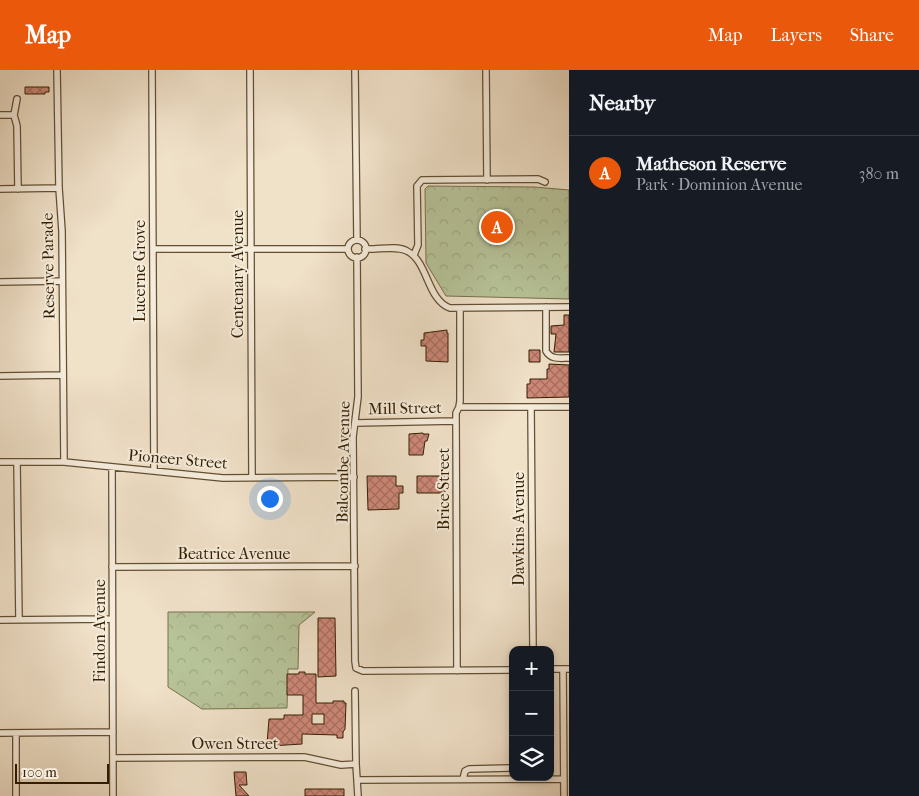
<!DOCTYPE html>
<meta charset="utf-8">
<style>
body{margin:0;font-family:"IM FELL French Canon",serif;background:#242831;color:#f1f3f6}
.controls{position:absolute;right:15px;bottom:15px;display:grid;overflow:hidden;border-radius:10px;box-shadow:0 2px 8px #0003}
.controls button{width:45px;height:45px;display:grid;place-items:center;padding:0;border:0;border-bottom:1px solid #363941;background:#171b24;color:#f1f3f6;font:25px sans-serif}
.scale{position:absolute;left:15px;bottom:12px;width:94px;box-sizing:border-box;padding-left:5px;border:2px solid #341e00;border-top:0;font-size:14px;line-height:18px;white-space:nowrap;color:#341e00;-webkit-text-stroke:4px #f5ecdc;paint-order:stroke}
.you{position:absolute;left:269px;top:428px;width:18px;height:18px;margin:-12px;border:4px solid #fff;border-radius:50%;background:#1a73e8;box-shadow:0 0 0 8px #1a73e833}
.badge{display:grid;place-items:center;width:32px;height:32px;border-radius:50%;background:#ea580c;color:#fff;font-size:16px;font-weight:700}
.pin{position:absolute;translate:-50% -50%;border:2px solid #fff;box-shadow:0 1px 5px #0006}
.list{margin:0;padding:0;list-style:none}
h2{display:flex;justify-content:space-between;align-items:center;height:65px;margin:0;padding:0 20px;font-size:21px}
h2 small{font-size:16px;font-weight:400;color:#9ea1a6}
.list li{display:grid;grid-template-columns:32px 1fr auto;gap:15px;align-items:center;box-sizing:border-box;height:75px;padding:0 20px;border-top:1px solid #363941}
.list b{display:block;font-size:19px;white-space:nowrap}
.list p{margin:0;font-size:16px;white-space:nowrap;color:#9ea1a6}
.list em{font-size:16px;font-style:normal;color:#9ea1a6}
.icon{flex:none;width:28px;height:28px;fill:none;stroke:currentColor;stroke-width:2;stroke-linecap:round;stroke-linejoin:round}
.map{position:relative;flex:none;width:569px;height:726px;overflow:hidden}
header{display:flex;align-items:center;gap:30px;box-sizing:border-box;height:70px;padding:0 25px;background:#ea580c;color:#fff}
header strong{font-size:24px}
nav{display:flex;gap:28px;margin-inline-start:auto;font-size:18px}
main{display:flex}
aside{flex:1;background:#171b24}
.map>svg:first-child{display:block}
.forest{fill:url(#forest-crowns);stroke:#76704c}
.building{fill:url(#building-cross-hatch);stroke:#341e00;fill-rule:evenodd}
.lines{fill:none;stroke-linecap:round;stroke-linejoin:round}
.minor-casing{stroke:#634f32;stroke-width:8}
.minor{stroke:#f5ecdc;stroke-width:5.5}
.labels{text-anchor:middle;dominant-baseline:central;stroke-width:4;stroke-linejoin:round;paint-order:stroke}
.street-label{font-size:16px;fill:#341e00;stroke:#f5ecdc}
</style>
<header>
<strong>Map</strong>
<nav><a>Map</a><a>Layers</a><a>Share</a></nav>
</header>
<main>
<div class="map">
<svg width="569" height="726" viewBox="0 0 569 726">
<defs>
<pattern id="forest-crowns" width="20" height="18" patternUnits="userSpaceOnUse" patternTransform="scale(1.25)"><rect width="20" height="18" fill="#b7c399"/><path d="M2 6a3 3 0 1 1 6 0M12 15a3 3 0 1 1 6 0" fill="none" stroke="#9ea782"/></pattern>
<pattern id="building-cross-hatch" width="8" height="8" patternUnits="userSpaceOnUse" patternTransform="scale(1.25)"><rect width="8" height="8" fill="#ce8879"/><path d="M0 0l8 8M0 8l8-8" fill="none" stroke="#a86f61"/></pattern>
</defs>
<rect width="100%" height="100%" fill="#f0e1c9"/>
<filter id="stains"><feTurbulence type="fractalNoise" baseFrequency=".004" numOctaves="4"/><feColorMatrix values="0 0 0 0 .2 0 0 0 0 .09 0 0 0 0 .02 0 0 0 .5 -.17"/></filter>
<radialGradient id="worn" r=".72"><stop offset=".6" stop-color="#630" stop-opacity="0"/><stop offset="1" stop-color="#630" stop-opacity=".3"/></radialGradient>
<path class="forest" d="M428,116L534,117L569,120V229L446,226L426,193L425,119Z
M168,542H315L299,555L298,599H288L287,638L202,639L168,617Z"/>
<path class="building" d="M25,17H49V22H45V24H25Z
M564,245H569V282H554L556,264H551V256L564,255Z
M447,260V263H448V292L426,291V276H421V270H424V263Z
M529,280H540V292H529Z
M549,294L569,295V327L527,328V314H530V309H547V299H549Z
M423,363V364H429L427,371H425L423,385H409V364Z
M367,406H396V416H403V423H399V439L368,440Z
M417,406H444L445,423H417Z
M318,548H335L336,606L318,607Z
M299,602H305V604H316V633H333V631H344V633H346L345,659L343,662V668H337V665L302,664V674L270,676V674H267L269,649H284V645H303V625H287V604H299ZM312,644H324V654H312Z
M234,702H246L247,715H239L249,726H236Z
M305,719H344V726H305Z"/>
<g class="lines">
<defs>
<path id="minor" d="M57,0L59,118L62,161L64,392
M152,0L154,401
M250,0L252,408
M355,0L357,170
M486,0L487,110
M17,29L14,45L17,56L18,119
M0,45H14
M0,119L59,118
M348 179a9 9 0 1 1 18 0a9 9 0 1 1-18 0Z
M153,179H348
M365,179C378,180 396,175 407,181C428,191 427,230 450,238L569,237
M414,185L418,175L417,116L422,110L538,109L545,112
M357,187L358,327L353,367L355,591L356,598L363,601L513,600
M0,212L62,211
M546,237V281C551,290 560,288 569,288
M0,306L63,305
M459,337H569
M531,338L533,580
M355,353L456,351
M0,392H64L223,408L354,407
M17,392L19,550
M112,397L113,726
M112,497L355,496
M0,550L112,549
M550,599H569
M563,599L564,726
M457,601L456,343L459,337L460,331V238
M355,621L356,694L358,726
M0,663L113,662
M16,663V726
M113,688L304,687L341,695L356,694
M463,709L465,701L469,699L513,698
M358,710L564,709"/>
</defs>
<use href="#minor" class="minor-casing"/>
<use href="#minor" class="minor"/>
</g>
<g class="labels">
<g class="street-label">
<text transform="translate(48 196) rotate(-91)">Reserve Parade</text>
<text transform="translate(139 201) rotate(-90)">Lucerne Grove</text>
<text transform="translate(237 204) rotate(-90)">Centenary Avenue</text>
<text transform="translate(405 338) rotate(-1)">Mill Street</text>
<text transform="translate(178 389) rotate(5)">Pioneer Street</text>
<text transform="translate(343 392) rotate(-89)">Balcombe Avenue</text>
<text transform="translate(443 419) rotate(-90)">Brice Street</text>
<text transform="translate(518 459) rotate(-90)">Dawkins Avenue</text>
<text x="234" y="483">Beatrice Avenue</text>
<text transform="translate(99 561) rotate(-90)">Findon Avenue</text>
<text x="235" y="673">Owen Street</text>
</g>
</g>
<rect width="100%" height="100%" filter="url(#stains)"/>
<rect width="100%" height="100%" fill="url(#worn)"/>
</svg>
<div class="controls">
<button>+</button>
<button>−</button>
<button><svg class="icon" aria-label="layers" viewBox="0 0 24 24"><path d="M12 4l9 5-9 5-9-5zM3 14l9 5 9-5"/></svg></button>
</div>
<div class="scale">100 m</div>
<div class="you"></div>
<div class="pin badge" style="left:497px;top:157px">A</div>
</div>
<aside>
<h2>Nearby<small></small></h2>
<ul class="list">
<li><span class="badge">A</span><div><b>Matheson Reserve</b><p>Park · Dominion Avenue</p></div><em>380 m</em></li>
</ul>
</aside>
</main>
